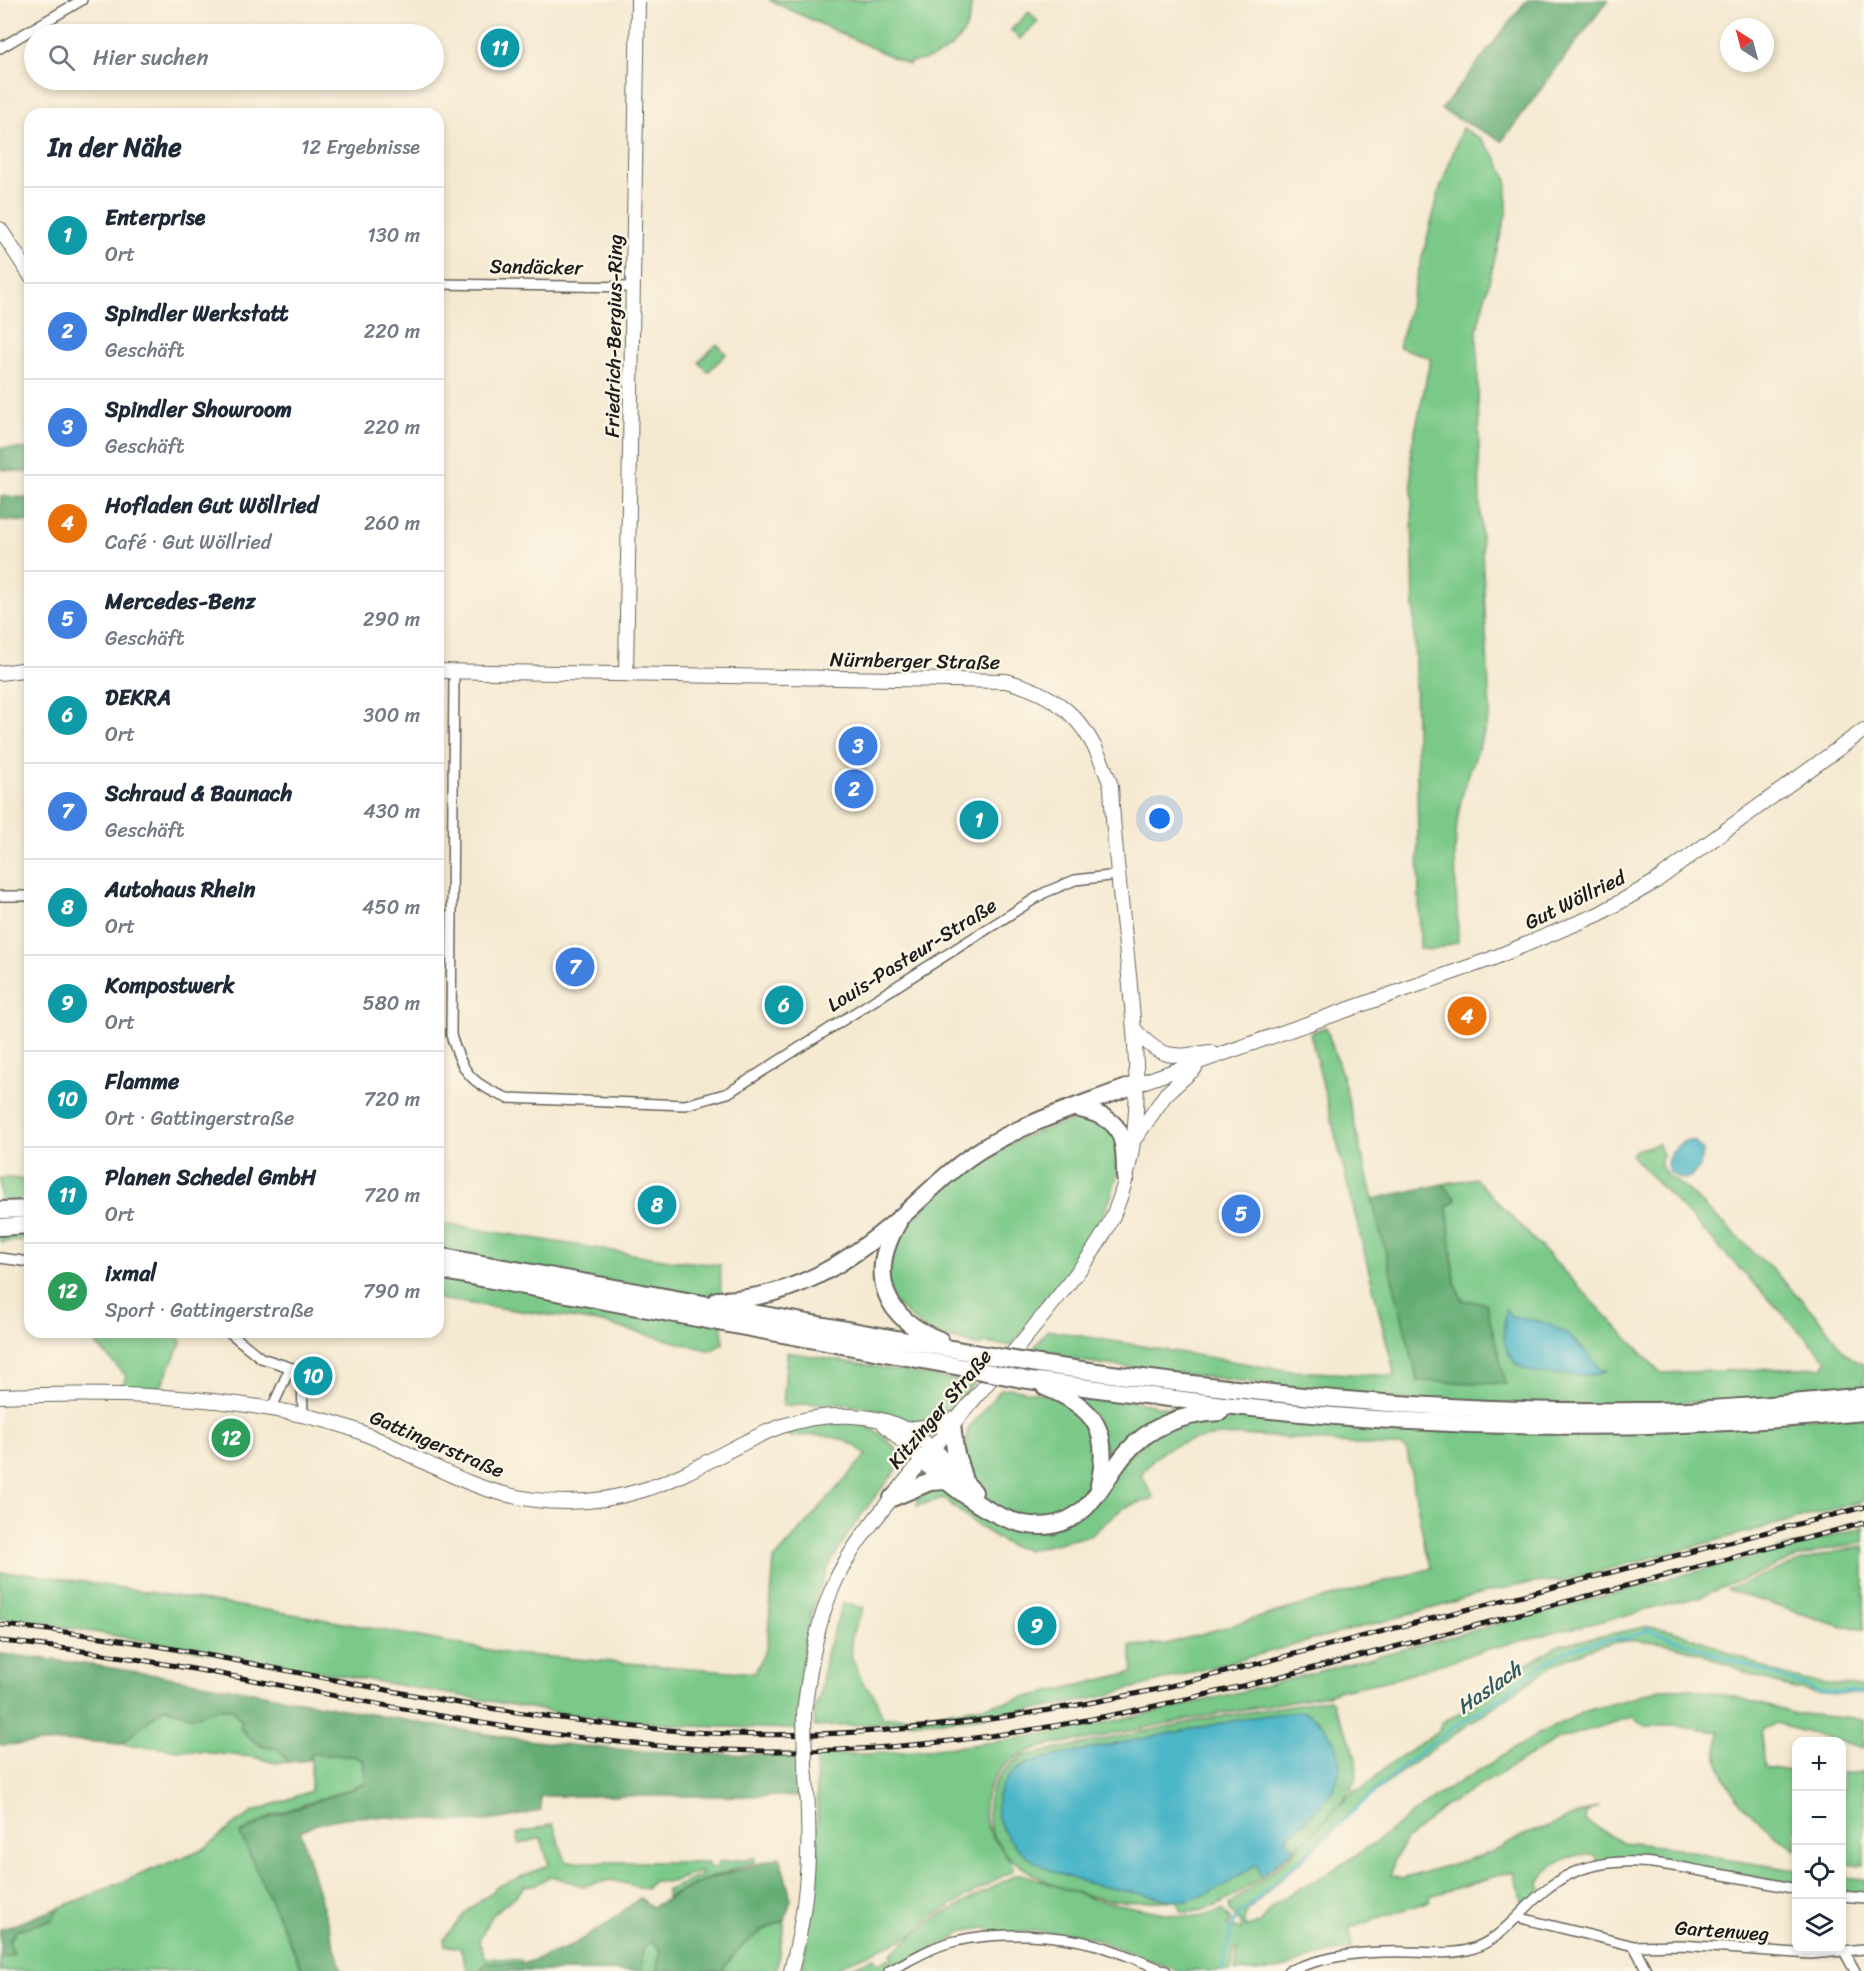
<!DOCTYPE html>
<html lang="de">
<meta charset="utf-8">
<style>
body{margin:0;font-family:Sriracha,sans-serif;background:#f6f6f7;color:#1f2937}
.controls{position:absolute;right:18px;bottom:18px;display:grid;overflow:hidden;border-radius:12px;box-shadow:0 3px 9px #0003}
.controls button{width:54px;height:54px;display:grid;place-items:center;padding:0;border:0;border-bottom:2px solid #e0e1e3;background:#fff;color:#1f2937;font:30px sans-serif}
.compass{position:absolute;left:1720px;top:18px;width:54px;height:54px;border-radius:50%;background:#fff;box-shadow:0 3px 9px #0003;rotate:324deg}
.you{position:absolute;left:1160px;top:819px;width:21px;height:21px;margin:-15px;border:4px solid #fff;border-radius:50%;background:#1a73e8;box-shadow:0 0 0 9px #1a73e833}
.badge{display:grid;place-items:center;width:39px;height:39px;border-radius:50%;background:#7c3aed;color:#fff;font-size:20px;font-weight:700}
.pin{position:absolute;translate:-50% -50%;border:3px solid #fff;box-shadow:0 2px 6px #0006}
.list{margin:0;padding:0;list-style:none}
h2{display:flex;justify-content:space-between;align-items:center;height:78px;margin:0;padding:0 24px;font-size:26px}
h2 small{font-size:20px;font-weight:400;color:#747a83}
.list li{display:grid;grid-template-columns:39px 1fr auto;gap:18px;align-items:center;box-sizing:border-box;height:96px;padding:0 24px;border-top:2px solid #e0e1e3}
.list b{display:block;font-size:22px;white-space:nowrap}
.list p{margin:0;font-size:20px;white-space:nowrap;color:#747a83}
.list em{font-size:20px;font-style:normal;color:#747a83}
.icon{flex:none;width:33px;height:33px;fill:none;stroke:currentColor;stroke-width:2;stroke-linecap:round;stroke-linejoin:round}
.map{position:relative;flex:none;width:1864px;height:1971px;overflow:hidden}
.search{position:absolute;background:#fff;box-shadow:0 3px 9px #0003;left:24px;top:24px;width:420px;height:66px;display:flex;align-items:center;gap:15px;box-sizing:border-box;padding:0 21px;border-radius:33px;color:#747a83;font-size:22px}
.panel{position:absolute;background:#fff;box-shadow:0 3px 9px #0003;left:24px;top:108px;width:420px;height:1230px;border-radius:18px}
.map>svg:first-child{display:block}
.green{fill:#7ac989;stroke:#4b7252;stroke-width:1.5}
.forest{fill:#63ad75;stroke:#406448;stroke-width:1.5}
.water{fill:#4bb6c8;stroke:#346972;stroke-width:1.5}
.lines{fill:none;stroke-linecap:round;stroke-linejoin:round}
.stream{stroke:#4bb6c8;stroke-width:3}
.street-casing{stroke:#68645b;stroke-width:12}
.secondary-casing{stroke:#68645b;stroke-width:16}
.highway-casing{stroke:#68645b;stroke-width:20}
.street{stroke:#fff;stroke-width:9}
.secondary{stroke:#fff;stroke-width:14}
.highway{stroke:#fff;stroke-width:16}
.rail-casing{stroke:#1c1c1c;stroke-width:5}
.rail{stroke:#fcf5e5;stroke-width:3;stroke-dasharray:9;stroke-linecap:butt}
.secondary-bridge-casing{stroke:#68645b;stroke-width:16;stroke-linecap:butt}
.highway-bridge-casing{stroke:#68645b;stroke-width:20;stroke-linecap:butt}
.secondary-bridge{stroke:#fff;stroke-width:14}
.highway-bridge{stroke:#fff;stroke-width:16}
.labels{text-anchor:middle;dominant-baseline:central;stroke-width:5;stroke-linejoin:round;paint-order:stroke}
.street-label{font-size:20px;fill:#1c1c1c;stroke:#fcf5e5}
.water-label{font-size:21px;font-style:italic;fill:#2f5a61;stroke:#fcf5e5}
</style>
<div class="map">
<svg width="1864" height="1971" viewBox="0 0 1864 1971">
<rect width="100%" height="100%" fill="#fcf5e5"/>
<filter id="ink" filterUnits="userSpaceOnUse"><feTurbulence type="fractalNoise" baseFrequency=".0167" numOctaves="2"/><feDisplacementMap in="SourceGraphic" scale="12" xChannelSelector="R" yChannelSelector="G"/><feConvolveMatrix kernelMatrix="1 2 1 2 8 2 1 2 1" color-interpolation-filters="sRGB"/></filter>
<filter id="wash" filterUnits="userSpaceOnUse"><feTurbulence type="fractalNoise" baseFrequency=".008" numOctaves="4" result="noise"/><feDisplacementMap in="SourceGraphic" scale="24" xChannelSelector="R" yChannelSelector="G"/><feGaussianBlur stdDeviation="1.35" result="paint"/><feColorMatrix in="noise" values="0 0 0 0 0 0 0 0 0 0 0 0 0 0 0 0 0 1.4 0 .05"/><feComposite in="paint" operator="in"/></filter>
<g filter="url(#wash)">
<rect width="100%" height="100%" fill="#f5e9d1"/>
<path class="green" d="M769,0H971C973,36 945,60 910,62L909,65Z
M1029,12L1038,22L1020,39L1011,30Z
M1462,128L1481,139L1496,157L1507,180V210L1477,329L1480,509L1490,712C1483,742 1468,770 1461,800C1450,846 1458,895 1458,942L1434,950L1420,949L1411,450L1431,358L1399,347L1439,192Z
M717,344L726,354L708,372L699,362Z
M1326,1027L1343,1078L1418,1381L1462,1300L1455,1282L1447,1207L1456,1200L1443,1184L1475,1178L1661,1373L1823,1367L1827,1360L1631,1155L1636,1150L1658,1144L1663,1154L1660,1164L1666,1174L1684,1187C1731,1232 1783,1276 1826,1327C1838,1342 1844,1359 1864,1364V1390L1772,1400L1593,1405L1417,1402L1116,1366L1050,1357L1032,1351L1047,1330L1291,1371L1395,1376L1310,1033Z
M1095,1119L1119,1138C1118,1150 1119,1163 1117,1175C1108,1228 1045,1304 1011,1346L983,1343L980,1346L929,1333L892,1301C891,1290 886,1275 887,1265C890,1246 903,1231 914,1218C958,1169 1027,1123 1095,1119Z
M0,1178L30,1179V1241L0,1242Z
M438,1223L669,1260L720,1265L723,1343L711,1351L598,1322L438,1299Z
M91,1332H182L178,1340L182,1341L160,1388L122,1387L126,1376L89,1337Z
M787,1352L974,1383C962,1397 947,1417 928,1421C908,1425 889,1412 870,1408C841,1402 812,1403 783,1406Z
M1010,1388L1043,1394L1072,1404L1097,1439L1092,1487L1086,1496L1068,1512L1030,1521L991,1504L966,1472L959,1452L964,1451L968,1429L1001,1389Z
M1064,1389L1187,1411L1160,1422L1103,1481L1105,1446Z
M1219,1414L1411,1430H1518L1864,1415V1501L1564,1581C1530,1581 1479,1592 1448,1604L1096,1698L1051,1707L959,1720L815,1727L814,1709L820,1696L826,1654L843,1603L864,1608L851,1636L852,1658L864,1685L874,1695L883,1718C968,1714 1050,1692 1133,1672L1130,1646L1166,1644L1432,1568L1425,1547L1407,1451L1401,1446C1333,1449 1227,1419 1167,1449C1158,1453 1148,1466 1141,1474L1154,1498L1123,1508L1091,1535L1029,1550L1010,1546L976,1525L943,1498L917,1506V1498L932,1489L946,1487L1048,1532L1160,1428Z
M854,1421C875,1429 888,1437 901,1456V1464C878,1493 854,1522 836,1554C805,1605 800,1670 796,1729L689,1726L565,1714L36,1622L0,1619V1573H25L311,1617L511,1654L755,1673L767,1646L774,1560L866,1455C846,1434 817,1433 790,1437L787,1425Z
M1864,1527V1543L1825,1550L1788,1561L1699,1597L1484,1650L1395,1679L1341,1690L1327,1695C1249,1708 1171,1722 1094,1738C1069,1743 1037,1744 1015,1758C1002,1765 992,1779 987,1793C973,1835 1015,1854 1013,1870L934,1915L910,1936L839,1966L836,1971H802L818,1867L816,1755C1006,1755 1190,1706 1373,1657C1537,1614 1700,1570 1864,1527Z
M1864,1547V1628L1843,1627L1727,1590C1771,1571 1817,1553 1864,1547Z
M1644,1627C1682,1627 1729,1654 1765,1668C1801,1682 1826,1685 1864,1686V1694C1839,1695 1816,1694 1791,1688C1743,1676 1699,1645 1648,1641C1614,1638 1581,1650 1552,1666L1402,1771L1363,1803L1248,1910L1244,1920L1245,1927L1260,1924L1273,1906L1287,1895L1316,1881L1370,1846L1438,1795L1542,1732L1586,1711L1665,1689H1693L1735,1697L1793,1713L1864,1720V1748L1776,1724L1763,1729L1761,1735L1765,1767L1796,1772V1850C1759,1825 1707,1783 1719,1732L1676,1726H1645L1632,1717L1558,1739L1444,1807L1406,1840L1394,1860L1391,1876L1402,1879L1493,1852L1525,1835L1599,1806L1586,1813L1585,1821L1623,1842L1677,1848L1723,1859L1796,1870V1885L1641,1857L1597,1862L1595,1856C1574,1850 1547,1865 1539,1884L1541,1890L1524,1907L1513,1871L1430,1896V1901L1350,1928L1352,1949L1313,1957L1276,1971H1235L1238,1949H1235L1231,1971H1179L1092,1938L1073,1934L1036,1931L994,1934L986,1928L960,1932L953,1940L885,1971H848L851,1967L874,1958L878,1963L893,1957L890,1954L937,1917L1017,1874H1022L1096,1900L1180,1916L1199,1917L1222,1910L1231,1920L1228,1927L1241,1929L1240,1922L1229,1910V1905L1286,1860L1355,1790L1363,1788L1392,1762L1438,1731L1443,1722L1468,1708L1518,1669L1559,1645Z
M1329,1699L1333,1702C1341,1727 1363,1752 1355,1780C1345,1812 1259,1881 1229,1899C1214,1908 1198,1913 1181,1912L1177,1901C1157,1900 1138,1903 1117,1901C1070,1896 983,1866 988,1806C989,1784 1005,1766 1024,1756L1206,1719Z
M165,1707C174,1712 182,1711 192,1717L219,1709H232L259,1745L279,1749L288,1762L276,1763L253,1757L121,1744Z
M311,1754L354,1756L363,1760L367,1783L271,1816L240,1833L303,1971H0V1959L14,1954L9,1941L17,1930L52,1920L61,1907L205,1848L236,1823L253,1812L311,1791Z
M1842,1773H1864V1865L1842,1864Z
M553,1824L566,1862H708L709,1868L718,1867V1862L755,1858V1862L701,1881L666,1898V1891L702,1875L700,1872L671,1882L653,1881L646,1889L611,1880L583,1886L550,1876L537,1884L524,1886C517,1898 509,1900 499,1909C489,1917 484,1930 479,1942L486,1958L521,1960L523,1964L487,1963L480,1971H468L460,1948L445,1945L444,1939L466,1912L497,1887L549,1865L541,1838L519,1844L517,1834Z
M1842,1877L1864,1879V1894L1842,1892Z
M785,1920L776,1971H722C735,1948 760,1930 785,1920Z
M652,1942L659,1948L658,1971H642L643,1948Z"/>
<path class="forest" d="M1527,0H1608L1502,141L1441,110Z
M0,448L30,449V473L0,469Z
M1,496L30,498V522L0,520Z
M1443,1184L1456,1200L1447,1207L1455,1282L1462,1300L1486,1303L1506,1384L1418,1381L1372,1199Z
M0,1654C175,1671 346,1714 520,1739C612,1752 705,1755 797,1755L802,1796H540L541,1811C522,1814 502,1820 482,1821C420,1826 358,1802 300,1831L342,1971H303L240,1834L271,1817L366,1784L363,1760L354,1756L311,1754L309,1760L288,1762L279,1749C262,1746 251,1742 240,1728L242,1721L232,1709H219L192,1717C182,1711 174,1712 165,1707L121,1744L84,1741L0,1745Z
M780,1857L791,1899L785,1920C760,1930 735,1948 722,1971H658L659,1948L652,1942L643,1948L642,1971H480L486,1963L523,1964L569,1947L607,1924L640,1898L652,1907L700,1882Z
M61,1907L52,1920L17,1930L9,1941L14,1954L0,1959V1930Z"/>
<path class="water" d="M1685,1141H1694L1703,1151C1702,1164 1698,1175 1684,1179C1657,1174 1667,1150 1685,1141Z
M1505,1308L1511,1317C1553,1318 1576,1337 1601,1370H1606L1605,1372C1593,1377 1576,1375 1563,1375C1534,1375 1507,1371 1504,1336C1503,1327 1506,1317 1505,1308Z
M1299,1711C1312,1713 1321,1722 1328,1732C1362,1780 1317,1808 1286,1838L1294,1848L1261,1877L1256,1864C1233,1881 1212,1895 1184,1901C1174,1903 1158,1896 1148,1895C1099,1887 1028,1876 1003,1829C997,1818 994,1805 999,1793C1006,1774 1020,1766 1039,1759L1253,1717Z"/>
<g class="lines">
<path class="stream" d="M1222,1971L1233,1923L1239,1915L1403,1766L1454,1727L1504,1696L1526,1676L1568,1650L1603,1640L1628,1638L1648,1630L1821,1692L1864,1693"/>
</g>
</g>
<g filter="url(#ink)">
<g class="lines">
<defs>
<path id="street" d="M0,48L82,0
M438,284L634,287
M454,672L451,1035C463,1073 470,1083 507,1098L685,1105L728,1093L1044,893L1075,880L1118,875
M0,896H30
M0,1258L30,1262
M229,1332L261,1358L302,1371L303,1416
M271,1410L290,1368
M1842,1896L1864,1898
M1517,1917L1634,1946L1680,1945L1811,1954L1864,1949
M1634,1946L1647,1971
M1844,1951L1855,1971
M889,1971C911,1960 932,1946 956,1941C997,1931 1057,1934 1097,1945C1121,1952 1143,1963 1166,1971
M1288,1971C1328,1955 1365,1951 1408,1952C1428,1952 1448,1955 1467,1950C1501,1943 1523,1906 1549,1887C1597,1850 1652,1862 1707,1872C1737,1877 1767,1883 1796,1889"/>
<path id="secondary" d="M0,229L30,275
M438,671L1006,681C1067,697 1091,727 1111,786C1114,856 1125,926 1131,997C1138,1068 1143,1137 1117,1206C1102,1247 1068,1283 1042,1317C996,1375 946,1430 900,1488C876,1518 851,1547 835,1582C816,1623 810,1667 804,1712
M0,673L30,669
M626,673L638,0
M1135,1030C1161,1059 1172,1058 1210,1052
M1137,1084L1491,959L1599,914L1653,883L1864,730
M1136,1137L1166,1094L1195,1068
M0,1396C106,1392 224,1394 327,1421C378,1434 422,1464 470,1483C526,1505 585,1508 643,1490C718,1467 768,1411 852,1416C887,1418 906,1426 932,1448
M884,1424L922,1460
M909,1429L931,1426L957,1418
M791,1971C809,1904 812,1835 805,1766"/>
<path id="highway" d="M1076,1108C1122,1118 1125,1133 1125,1177
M0,1210L30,1209
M898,1223C867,1275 884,1319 940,1340
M0,1227L30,1225
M438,1256L974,1353
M438,1270L966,1368
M717,1300C791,1300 848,1263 902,1216C928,1193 952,1167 982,1149C1030,1120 1086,1104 1137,1084
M1038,1364C1237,1392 1436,1414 1638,1411C1713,1411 1789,1404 1864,1396
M1022,1379C1145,1395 1268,1413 1392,1420C1550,1430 1707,1427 1864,1412
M1045,1387C1095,1407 1111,1431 1099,1485
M952,1424L955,1450L963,1477
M932,1448L974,1492
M922,1460C962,1496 1033,1556 1085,1508C1101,1492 1111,1470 1126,1453C1150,1425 1184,1414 1220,1412
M892,1498L930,1482L946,1481"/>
</defs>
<use href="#street" class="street-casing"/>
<use href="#secondary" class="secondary-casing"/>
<use href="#highway" class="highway-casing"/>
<use href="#street" class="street"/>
<use href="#secondary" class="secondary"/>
<use href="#highway" class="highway"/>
<defs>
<path id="rail" d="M0,1625C176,1640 349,1689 524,1713C592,1723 661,1731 730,1734C876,1739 1021,1719 1163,1688L1864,1507
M0,1641C244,1665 480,1741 726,1750C962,1760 1177,1704 1402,1645C1556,1604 1710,1564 1864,1523"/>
</defs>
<use href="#rail" class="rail-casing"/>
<use href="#rail" class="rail"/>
<defs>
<path id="secondary-bridge" d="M804,1712L805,1766"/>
<path id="highway-bridge" d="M974,1353L1038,1364
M966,1368L1022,1379"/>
</defs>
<use href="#secondary-bridge" class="secondary-bridge-casing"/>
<use href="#highway-bridge" class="highway-bridge-casing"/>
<use href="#secondary-bridge" class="secondary-bridge"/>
<use href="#highway-bridge" class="highway-bridge"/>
</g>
</g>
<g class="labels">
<g class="street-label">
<text transform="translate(536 267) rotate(1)">Sandäcker</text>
<text transform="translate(614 336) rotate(-89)">Friedrich-Bergius-Ring</text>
<text transform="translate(915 661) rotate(1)">Nürnberger Straße</text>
<text transform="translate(1575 900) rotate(-26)">Gut Wöllried</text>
<text transform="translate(912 955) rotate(-32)">Louis-Pasteur-Straße</text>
<text transform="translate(940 1409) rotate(-50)">Kitzinger Straße</text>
<text transform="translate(437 1444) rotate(23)">Gattingerstraße</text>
<text transform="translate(1722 1931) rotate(4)">Gartenweg</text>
</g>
<g class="water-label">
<text transform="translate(1489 1688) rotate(-35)">Haslach</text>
</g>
</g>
</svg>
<div class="controls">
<button>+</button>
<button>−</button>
<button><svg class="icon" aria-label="locate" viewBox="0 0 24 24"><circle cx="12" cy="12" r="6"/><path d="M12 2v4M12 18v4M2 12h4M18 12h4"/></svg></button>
<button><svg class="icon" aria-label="layers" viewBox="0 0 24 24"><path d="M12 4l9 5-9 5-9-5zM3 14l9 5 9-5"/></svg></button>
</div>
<svg class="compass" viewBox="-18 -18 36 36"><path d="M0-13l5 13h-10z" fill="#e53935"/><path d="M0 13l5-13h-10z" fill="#747a83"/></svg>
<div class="you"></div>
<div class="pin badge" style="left:979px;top:820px;background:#0f9aa8">1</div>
<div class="pin badge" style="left:854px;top:789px;background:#3f7fe0">2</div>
<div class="pin badge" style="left:858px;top:746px;background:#3f7fe0">3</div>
<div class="pin badge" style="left:1467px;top:1016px;background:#e8710a">4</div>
<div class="pin badge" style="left:1241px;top:1214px;background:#3f7fe0">5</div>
<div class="pin badge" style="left:784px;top:1005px;background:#0f9aa8">6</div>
<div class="pin badge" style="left:575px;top:967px;background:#3f7fe0">7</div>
<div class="pin badge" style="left:657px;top:1205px;background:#0f9aa8">8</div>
<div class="pin badge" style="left:1037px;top:1626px;background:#0f9aa8">9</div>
<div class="pin badge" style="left:313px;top:1376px;background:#0f9aa8">10</div>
<div class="pin badge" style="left:500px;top:48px;background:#0f9aa8">11</div>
<div class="pin badge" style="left:231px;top:1438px;background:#2e9e5b">12</div>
<div class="search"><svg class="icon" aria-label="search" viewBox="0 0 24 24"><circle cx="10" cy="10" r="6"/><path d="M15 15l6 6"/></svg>Hier suchen</div>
<section class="panel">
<h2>In der Nähe<small>12 Ergebnisse</small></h2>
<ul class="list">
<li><span class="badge" style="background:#0f9aa8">1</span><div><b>Enterprise</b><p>Ort</p></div><em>130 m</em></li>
<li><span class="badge" style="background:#3f7fe0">2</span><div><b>Spindler Werkstatt</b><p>Geschäft</p></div><em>220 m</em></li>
<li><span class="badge" style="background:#3f7fe0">3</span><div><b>Spindler Showroom</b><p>Geschäft</p></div><em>220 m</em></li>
<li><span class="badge" style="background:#e8710a">4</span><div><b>Hofladen Gut Wöllried</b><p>Café · Gut Wöllried</p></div><em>260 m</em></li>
<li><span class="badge" style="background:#3f7fe0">5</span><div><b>Mercedes-Benz</b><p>Geschäft</p></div><em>290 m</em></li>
<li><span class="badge" style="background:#0f9aa8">6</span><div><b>DEKRA</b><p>Ort</p></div><em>300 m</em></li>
<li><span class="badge" style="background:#3f7fe0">7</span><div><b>Schraud &amp; Baunach</b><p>Geschäft</p></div><em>430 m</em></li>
<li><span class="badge" style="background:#0f9aa8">8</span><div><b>Autohaus Rhein</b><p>Ort</p></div><em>450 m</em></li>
<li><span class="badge" style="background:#0f9aa8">9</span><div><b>Kompostwerk</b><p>Ort</p></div><em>580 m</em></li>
<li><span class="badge" style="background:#0f9aa8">10</span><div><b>Flamme</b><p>Ort · Gattingerstraße</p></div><em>720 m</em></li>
<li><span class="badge" style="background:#0f9aa8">11</span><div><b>Planen Schedel GmbH</b><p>Ort</p></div><em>720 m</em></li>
<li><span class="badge" style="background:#2e9e5b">12</span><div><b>ixmal</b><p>Sport · Gattingerstraße</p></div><em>790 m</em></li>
</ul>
</section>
</div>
